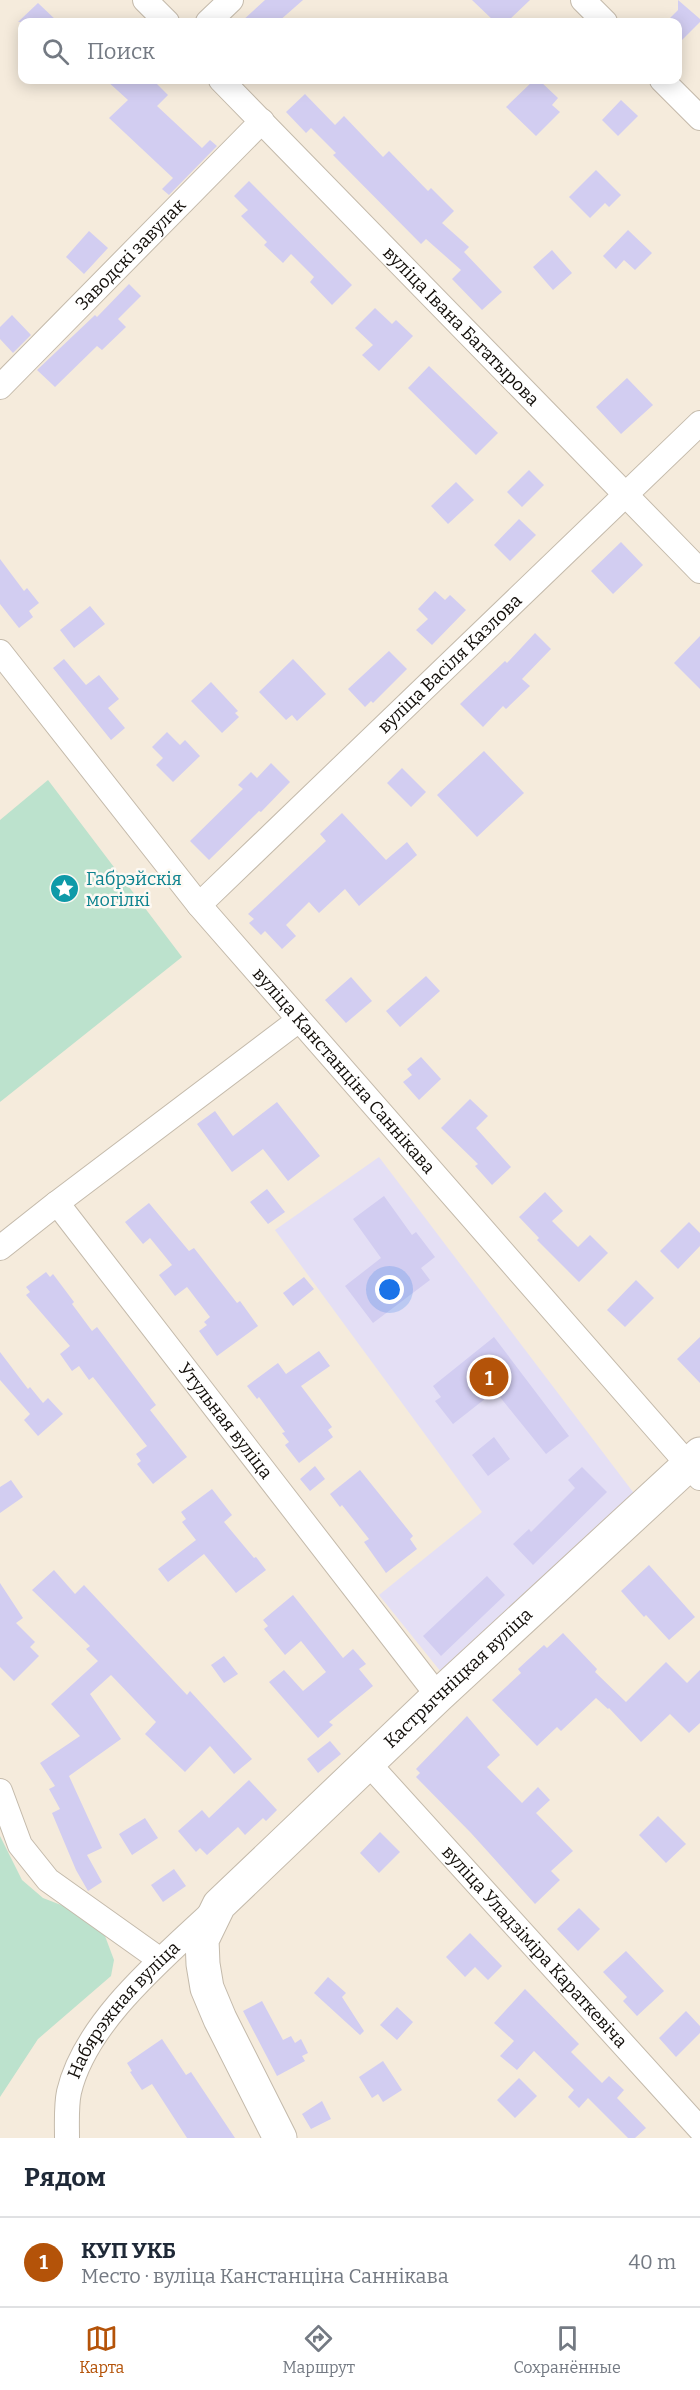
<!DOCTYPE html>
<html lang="ru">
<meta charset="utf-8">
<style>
body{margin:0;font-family:Bitter,serif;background:#f6f6f7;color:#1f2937}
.you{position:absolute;left:390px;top:1290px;width:21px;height:21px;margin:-15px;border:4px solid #fff;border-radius:50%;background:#1a73e8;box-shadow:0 0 0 9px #1a73e833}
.badge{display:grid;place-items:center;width:39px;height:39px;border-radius:50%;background:#b45309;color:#fff;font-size:20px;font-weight:700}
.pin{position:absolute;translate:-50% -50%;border:3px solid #fff;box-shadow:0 2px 6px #0006}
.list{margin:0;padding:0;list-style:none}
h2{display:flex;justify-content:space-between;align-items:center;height:78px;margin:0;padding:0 24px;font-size:26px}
h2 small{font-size:20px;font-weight:400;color:#747a83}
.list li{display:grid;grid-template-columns:39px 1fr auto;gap:18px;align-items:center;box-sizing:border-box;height:90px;padding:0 24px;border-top:2px solid #e0e1e3}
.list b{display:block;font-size:22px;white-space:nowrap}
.list p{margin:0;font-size:20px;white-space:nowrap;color:#747a83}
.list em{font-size:20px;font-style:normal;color:#747a83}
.icon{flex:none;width:33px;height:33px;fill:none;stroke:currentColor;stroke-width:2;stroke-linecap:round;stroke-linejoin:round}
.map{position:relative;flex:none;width:700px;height:2138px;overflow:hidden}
.search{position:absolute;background:#fff;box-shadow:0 3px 15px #0003;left:18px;right:18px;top:18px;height:66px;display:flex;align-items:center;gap:15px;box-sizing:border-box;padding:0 21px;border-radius:12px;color:#747a83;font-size:22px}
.sheet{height:168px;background:#fff}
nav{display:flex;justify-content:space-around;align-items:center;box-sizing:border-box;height:84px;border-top:2px solid #e0e1e3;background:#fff;font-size:16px;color:#747a83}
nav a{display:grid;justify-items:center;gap:3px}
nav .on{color:#b45309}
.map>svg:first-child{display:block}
.commercial{fill:#e4dff5}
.green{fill:#bce2cd}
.building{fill:#d2cdf1}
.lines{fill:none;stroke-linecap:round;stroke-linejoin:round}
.street-casing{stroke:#c4baab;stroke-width:26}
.secondary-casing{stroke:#c4baab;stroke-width:35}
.street{stroke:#fff;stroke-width:24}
.secondary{stroke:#fff;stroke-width:33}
.labels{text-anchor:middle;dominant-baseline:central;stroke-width:5;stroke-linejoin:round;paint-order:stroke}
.street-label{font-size:18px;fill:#120e09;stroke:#fdf9f3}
.culture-label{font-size:18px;fill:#0d838f;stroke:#fdf9f3;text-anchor:start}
</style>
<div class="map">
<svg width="700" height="2138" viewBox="0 0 700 2138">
<rect width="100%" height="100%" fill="#f5ebdc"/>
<path class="commercial" d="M379,1157L636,1496L441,1672L379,1595L482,1512L275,1230Z"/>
<path class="green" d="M48,780L182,957L0,1102V820Z
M0,1836L22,1880L43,1898L74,1910L105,1936L114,1960L111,1976L38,2039L0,2097Z"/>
<path class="building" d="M265,0H303L278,22H241Z
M472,0H530L507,22H495Z
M678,0L700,19V22L678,44V22H666L678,10Z
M38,3L58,22H18Z
M106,80H153L168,95L157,106L202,148L210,140L217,146L169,195L162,189L173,178L109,118L128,100Z
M534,80H539L558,98L552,105L560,112L536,136L506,107Z
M305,94L335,125L344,116L383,157L389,151L428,191L431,188L454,211L442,223L469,247L464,252L502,292L482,310L452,279L461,270L426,239L421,244L333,155L336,153L311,128L306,133L286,112Z
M621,100L638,116L618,136L602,120Z
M596,170L621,195L609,207L605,203L590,218L569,197Z
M249,181L352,285L332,305L310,282L314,277L291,254L283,263L264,245L267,242L241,216L248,210L234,196Z
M628,230L652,253L635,270L624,260L616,269L603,256Z
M89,231L108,248L84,274L66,257Z
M552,250L572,273L553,290L533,267Z
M129,284L141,296L118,319L126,327L102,350L97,346L55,387L37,370L95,315L97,317Z
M375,308L392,324L396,320L413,336L379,371L362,355L373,345L355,328Z
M12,315L31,335L13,353L0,339V327Z
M429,366L498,433L476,455L408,388Z
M627,378L653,405L621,434L596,407Z
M529,470L544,485L522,507L507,492Z
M456,482L474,500L448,524L431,506Z
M519,519L536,535L510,561L494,545Z
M621,542L643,565L613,594L591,571Z
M0,559L24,591L27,588L39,603L29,611L33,617L19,628L0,604Z
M435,591L445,600L450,595L466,610L432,645L416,630L428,619L418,609Z
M90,606L105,624L74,648L60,630Z
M535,633L551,649L522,679L530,686L506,709L503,706L483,727L460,704L505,661L507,663Z
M700,636V689L674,663Z
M389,651L407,669L373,703L371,701L365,707L348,689Z
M64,659L86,685L99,675L119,699L108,708L125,728L111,740L53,668Z
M293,659L326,694L297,721L292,715L286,720L259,692Z
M211,682L238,711L235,713L239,717L222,733L191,701Z
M167,732L180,745L185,740L200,756L173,782L156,765L163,758L152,747Z
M484,751L524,793L477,837L437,795Z
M271,763L290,782L261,812L259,811L209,860L190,841L243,789L238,785L251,772L257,778Z
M402,768L426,792L411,807L387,783Z
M342,813L386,860L407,842L417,855L359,906L345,889L319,913L309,902L286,925L296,936L282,949L265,931L261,935L249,923L254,919L248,914L326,841L320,834Z
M426,976L440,991L400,1027L386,1011Z
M351,977L372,1001L346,1023L325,1000Z
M421,1057L441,1079L419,1100L403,1082L412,1075L407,1069Z
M470,1099L488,1116L476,1128L511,1167L492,1185L475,1166L478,1164L441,1128Z
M277,1102L320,1156L288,1181L263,1149L232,1172L197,1124L215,1111L233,1136Z
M267,1189L285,1212L268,1224L250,1202Z
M545,1192L563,1211L552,1221L578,1247L590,1235L608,1253L579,1282L537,1240L539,1238L519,1217Z
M384,1196L412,1235L416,1232L435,1257L421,1268L430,1280L373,1323L345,1286L381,1258L353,1219Z
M149,1203L189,1251L194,1248L237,1303L240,1301L258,1326L217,1356L199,1331L207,1325L204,1322L210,1317L187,1287L175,1296L159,1275L172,1265L150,1238L143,1244L125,1222Z
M689,1222L700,1233V1246L678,1269L660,1251Z
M46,1272L50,1277L53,1274L74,1302L72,1304L92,1331L97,1327L156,1405L150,1410L187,1457L153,1484L137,1464L141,1461L136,1454L147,1446L93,1377L89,1380L79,1366L72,1371L60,1354L70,1346L26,1295L30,1292L26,1287Z
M304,1277L314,1289L293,1306L283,1293Z
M636,1280L654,1298L625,1327L607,1310Z
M494,1337L569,1436L546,1454L495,1391L453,1424L435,1401L441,1397L433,1386Z
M700,1337V1383L677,1359Z
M319,1351L330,1366L301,1386L332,1427L328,1430L333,1437L299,1463L285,1445L289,1442L282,1433L285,1432L259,1397L257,1399L247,1386L278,1363L286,1374Z
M0,1352L28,1389L30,1387L43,1403L48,1398L63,1414L38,1436L24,1420L30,1414L0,1380Z
M494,1437L510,1459L488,1476L472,1455Z
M315,1466L325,1479L310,1491L300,1479Z
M582,1467L607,1492L533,1565L513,1544L529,1529L531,1532L575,1488L568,1480Z
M360,1470L413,1536L410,1539L417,1549L386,1573L364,1542L369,1539L342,1505L340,1507L330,1494Z
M11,1480L23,1497L0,1513V1487Z
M212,1489L232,1515L224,1522L254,1558L256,1557L266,1570L236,1593L204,1554L168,1582L158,1569L196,1540L182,1522L186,1519L181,1512Z
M649,1565L695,1617L669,1640L646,1615L644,1617L621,1591Z
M54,1570L75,1594L84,1585L187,1695L190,1691L252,1759L234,1774L210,1746L185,1772L145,1734L156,1722L111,1675L90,1694L121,1739L69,1776L102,1848L87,1855L102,1882L88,1891L76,1870L52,1813L60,1809L49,1789L55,1786L40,1763L80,1736L51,1704L98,1661L86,1649L90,1646L32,1590Z
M487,1576L505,1595L441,1656L423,1636Z
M0,1583L23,1618L16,1623L35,1642L30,1647L39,1656L14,1681L0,1667Z
M293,1595L343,1658L353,1649L366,1664L359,1669L373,1686L329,1722L333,1725L318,1738L269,1682L284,1670L303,1691L326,1672L301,1641L285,1655L264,1629L268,1626L263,1620Z
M563,1633L597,1669L595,1672L626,1702L666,1662L687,1683L700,1670V1723L689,1733L670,1714L641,1742L609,1708L608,1709L596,1698L561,1731L557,1727L537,1746L492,1700L521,1673L518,1669L544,1645L547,1648Z
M224,1656L238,1674L224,1683L211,1665Z
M467,1716L500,1755L487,1767L522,1803L538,1787L550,1800L536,1813L573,1851L551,1871L560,1880L535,1904L471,1833L416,1777L420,1773L416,1769Z
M330,1741L341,1754L318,1773L307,1759Z
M249,1780L277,1810L266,1821L263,1818L245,1835L238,1827L207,1855L200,1848L196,1852L178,1831L202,1810L209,1818Z
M658,1816L686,1844L666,1863L639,1835Z
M145,1818L158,1838L132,1855L119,1834Z
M380,1832L400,1852L379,1873L360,1853Z
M174,1869L186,1886L163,1902L151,1885Z
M579,1908L600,1929L578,1951L557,1929Z
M470,1933L502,1966L488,1980L475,1967L465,1977L446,1957Z
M626,1951L664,1991L637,2016L623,2001L627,1997L603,1972Z
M328,1977L346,1993L342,1997L364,2031L360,2035L314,1993Z
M525,1989L579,2044L571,2052L602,2083L609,2076L624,2090L617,2098L646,2128L635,2138H628L588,2098L579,2108L568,2097L574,2090L534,2051L517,2070L500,2056L514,2041L494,2023Z
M262,2001L283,2040L291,2036L295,2043L301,2039L308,2053L302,2056L305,2061L277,2076L243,2011Z
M397,2007L413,2022L397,2040L380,2025Z
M686,2011L700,2026V2033L676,2057L659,2038Z
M162,2039L186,2075L191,2072L235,2138H187L152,2084L142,2090L130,2072L132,2071L127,2063Z
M383,2061L402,2090L383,2102L378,2094L372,2098L359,2077Z
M519,2078L537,2096L515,2118L497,2100Z
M322,2101L331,2119L311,2129L302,2114Z"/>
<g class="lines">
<defs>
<g id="street">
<path d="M145,0L167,22"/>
<path d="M583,0L605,22"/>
<path d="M208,22L231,0"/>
<path id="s1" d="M221,80L700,571"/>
<path d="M662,80L700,118"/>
<path id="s2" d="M0,387L262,121"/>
<path id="s3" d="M0,652L199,905L700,1478"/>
<path id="s4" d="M199,905L700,423"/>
<path d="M57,1203L299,1020"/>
<path id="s5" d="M0,1248L57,1203L438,1696"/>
<path id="s6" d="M368,1763L700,2129"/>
<path d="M0,1791L20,1845L48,1880L159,1959"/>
<path id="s7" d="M67,2138C67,2123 66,2106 69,2092C85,2023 161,1960 210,1914"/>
</g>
<g id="secondary">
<path id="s8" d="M280,2138L220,2019L207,1988L203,1964L202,1940L219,1905L438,1696L700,1454"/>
</g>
</defs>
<use href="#street" class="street-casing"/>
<use href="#secondary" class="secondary-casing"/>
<use href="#street" class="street"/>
<use href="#secondary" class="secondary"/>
</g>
<defs>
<symbol id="sight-disc" viewBox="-11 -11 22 22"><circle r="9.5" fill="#0f9aa8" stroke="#fdf9f3"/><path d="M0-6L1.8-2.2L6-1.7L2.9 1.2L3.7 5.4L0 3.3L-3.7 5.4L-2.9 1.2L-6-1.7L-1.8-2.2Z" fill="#fff"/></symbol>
</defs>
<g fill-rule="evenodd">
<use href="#sight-disc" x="48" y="872" width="33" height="33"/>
</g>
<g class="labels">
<g class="street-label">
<text stroke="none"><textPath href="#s2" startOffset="186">Заводскі завулак</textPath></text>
<text stroke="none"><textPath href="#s1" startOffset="344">вуліца Івана Багатырова</textPath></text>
<text stroke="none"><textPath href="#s4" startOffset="348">вуліца Васіля Казлова</textPath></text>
<text stroke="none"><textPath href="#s3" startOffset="542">вуліца Канстанціна Саннікава</textPath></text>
<text stroke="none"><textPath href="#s5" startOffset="348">Утульная вуліца</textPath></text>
<text stroke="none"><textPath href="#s8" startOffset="584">Кастрычніцкая вуліца</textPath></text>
<text stroke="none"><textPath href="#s6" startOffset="248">вуліца Уладзіміра Караткевіча</textPath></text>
<text stroke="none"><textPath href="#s7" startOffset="146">Набярэжная вуліца</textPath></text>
</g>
<g class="culture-label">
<text x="86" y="879">Габрэйскія<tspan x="86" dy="21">могілкі</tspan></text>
</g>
</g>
</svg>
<div class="you"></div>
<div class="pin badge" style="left:489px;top:1377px">1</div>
<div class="search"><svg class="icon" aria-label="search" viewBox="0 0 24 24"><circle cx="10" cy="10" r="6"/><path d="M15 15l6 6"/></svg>Поиск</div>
</div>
<section class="sheet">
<h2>Рядом<small></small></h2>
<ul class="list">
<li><span class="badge">1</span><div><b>КУП УКБ</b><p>Место · вуліца Канстанціна Саннікава</p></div><em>40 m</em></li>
</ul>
</section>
<nav>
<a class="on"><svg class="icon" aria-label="map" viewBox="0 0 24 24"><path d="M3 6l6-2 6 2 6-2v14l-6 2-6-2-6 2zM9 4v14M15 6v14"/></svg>Карта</a>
<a><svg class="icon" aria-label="directions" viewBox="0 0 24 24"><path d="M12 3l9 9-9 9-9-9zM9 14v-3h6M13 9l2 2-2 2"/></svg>Маршрут</a>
<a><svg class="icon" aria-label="saved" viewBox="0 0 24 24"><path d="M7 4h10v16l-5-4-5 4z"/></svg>Сохранённые</a>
</nav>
